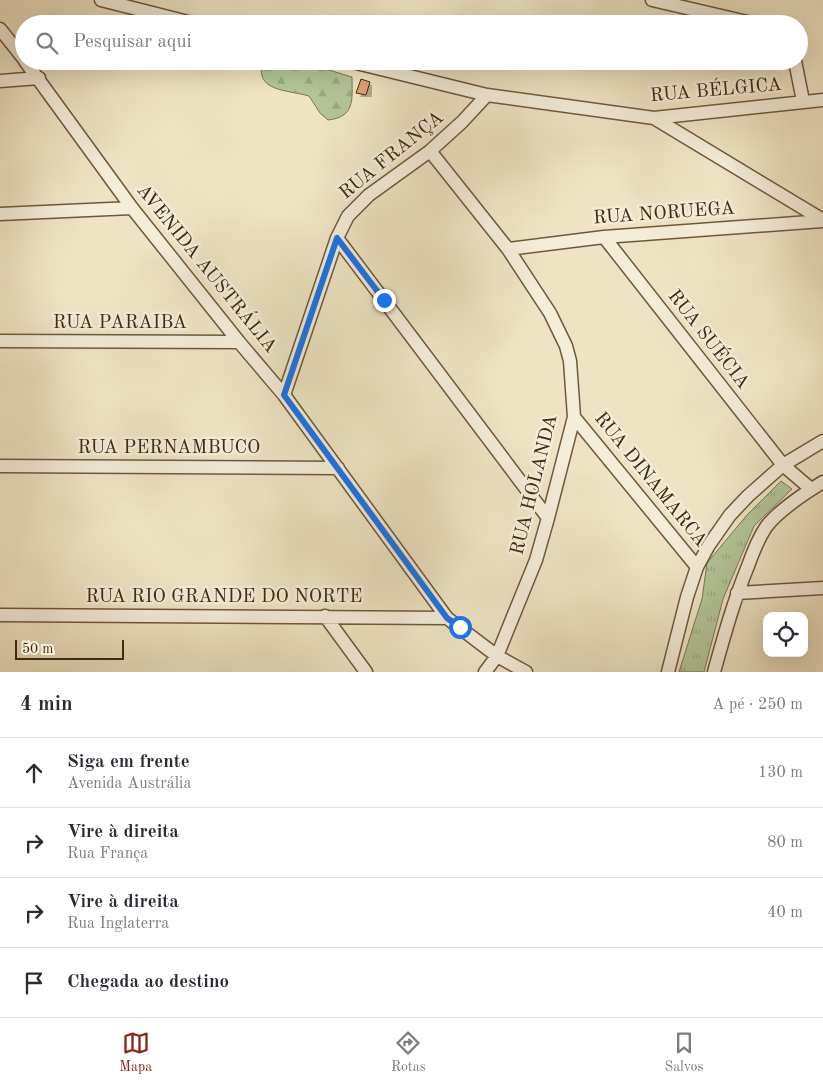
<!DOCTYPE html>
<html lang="pt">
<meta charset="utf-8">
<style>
body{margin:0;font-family:"Old Standard TT",serif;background:#f7f7f7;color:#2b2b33}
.controls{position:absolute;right:15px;bottom:15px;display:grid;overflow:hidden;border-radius:10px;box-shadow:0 5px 20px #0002}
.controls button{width:45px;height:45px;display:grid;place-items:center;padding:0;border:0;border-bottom:1px solid #e1e1e2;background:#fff;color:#2b2b33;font:25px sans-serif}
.scale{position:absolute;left:15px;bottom:12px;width:109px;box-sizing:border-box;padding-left:5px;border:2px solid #43290f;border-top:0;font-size:14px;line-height:18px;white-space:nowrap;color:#43290f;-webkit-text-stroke:4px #f4edd8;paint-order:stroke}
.stop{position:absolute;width:15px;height:15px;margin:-11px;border:4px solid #1a73e8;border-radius:50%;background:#fff}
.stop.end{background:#1a73e8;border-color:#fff;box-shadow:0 1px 5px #0008}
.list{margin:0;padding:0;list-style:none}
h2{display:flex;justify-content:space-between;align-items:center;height:65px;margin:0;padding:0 20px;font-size:21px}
h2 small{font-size:16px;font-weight:400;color:#7c7c81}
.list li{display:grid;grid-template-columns:32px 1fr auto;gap:15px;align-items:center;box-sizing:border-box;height:70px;padding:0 20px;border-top:1px solid #e1e1e2}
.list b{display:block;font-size:19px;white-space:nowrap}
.list p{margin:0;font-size:16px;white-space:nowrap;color:#7c7c81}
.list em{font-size:16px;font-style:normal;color:#7c7c81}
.icon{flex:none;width:28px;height:28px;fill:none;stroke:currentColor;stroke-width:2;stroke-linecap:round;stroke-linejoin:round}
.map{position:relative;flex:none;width:823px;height:672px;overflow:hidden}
.search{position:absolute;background:#fff;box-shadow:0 5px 20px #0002;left:15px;right:15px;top:15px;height:55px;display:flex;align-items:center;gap:12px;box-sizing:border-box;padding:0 18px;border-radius:28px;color:#7c7c81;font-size:19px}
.sheet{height:345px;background:#fff}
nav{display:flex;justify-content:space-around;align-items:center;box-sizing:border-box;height:70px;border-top:1px solid #e1e1e2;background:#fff;font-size:14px;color:#7c7c81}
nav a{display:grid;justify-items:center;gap:2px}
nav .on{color:#8f2418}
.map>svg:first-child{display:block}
.grass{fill:url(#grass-tufts);stroke:#7b7754}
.forest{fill:url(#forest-firs);stroke:#7b7754}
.building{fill:#e2a078;stroke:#43290f;filter:url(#shadow)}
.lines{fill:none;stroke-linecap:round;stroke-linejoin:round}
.minor-casing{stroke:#6e583c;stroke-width:15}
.minor{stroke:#f4edd8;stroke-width:12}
.route{stroke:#1a73e8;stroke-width:6}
.labels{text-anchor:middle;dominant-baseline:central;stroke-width:5;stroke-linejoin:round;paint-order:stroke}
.street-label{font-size:19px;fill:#43290f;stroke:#f4edd8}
</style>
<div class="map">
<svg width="823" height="672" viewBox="0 0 823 672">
<defs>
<pattern id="grass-tufts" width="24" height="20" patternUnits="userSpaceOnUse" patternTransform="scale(1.25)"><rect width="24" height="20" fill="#b3c598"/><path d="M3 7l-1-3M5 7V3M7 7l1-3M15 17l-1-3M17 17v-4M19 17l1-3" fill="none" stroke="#9ba982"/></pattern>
<pattern id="forest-firs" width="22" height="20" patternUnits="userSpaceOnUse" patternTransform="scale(1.25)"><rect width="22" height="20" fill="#b3c598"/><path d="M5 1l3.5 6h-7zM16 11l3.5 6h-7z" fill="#9ba982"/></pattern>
<filter id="shadow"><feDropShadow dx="4.5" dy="4.5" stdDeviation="0" flood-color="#0004"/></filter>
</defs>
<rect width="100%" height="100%" fill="#eee4c3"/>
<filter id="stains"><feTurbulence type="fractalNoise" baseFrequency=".004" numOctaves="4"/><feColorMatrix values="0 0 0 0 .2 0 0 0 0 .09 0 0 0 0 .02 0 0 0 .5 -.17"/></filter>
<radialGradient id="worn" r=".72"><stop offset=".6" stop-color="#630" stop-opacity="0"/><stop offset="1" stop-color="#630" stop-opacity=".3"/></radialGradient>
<path class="grass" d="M781,481L792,489L754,526L723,599L704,672H679L702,599L707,563L747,515Z"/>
<path class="forest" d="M263,61H299L352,77C352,98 356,117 328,120L320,113L309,96C289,90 253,92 263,61Z"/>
<path class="building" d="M361,79L370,82L366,95L356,93Z"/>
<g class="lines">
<defs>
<path id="minor" d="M101,0L196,24
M652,0L756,24
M0,29L24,59
M25,61L132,208L239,342L284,395L447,618L497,656L526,672
M348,61L487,95L654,118L823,100
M795,61L803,101
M0,81L39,78
M654,118L823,220
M430,151L508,249L550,313L566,346L570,361L574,417L548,518L536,560L497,656L485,672
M0,214L132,208
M604,237L783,465L811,489
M337,238L548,518
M508,249L604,237L823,221
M0,341L239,342
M284,395L337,238L348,216L369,195L430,151L462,122L487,95
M574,417L697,567
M0,466L338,468
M737,593L823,588
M0,615L447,618
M325,616L366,672
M668,672L687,597L697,567L709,545L730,515L748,496L783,465L823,441
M714,672C724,636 734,600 748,566C753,552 758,539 766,527C778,511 805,493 823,482"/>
</defs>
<use href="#minor" class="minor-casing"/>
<use href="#minor" class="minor"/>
</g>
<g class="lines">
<path class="route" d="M384,300L337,238L284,395L447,618L460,627"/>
</g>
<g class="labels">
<g class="street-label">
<text transform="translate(716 91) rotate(-5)">RUA BÉLGICA</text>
<text transform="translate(392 156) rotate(-39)">RUA FRANÇA</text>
<text transform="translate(664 214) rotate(-4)">RUA NORUEGA</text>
<text transform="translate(206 269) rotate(51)">AVENIDA AUSTRÁLIA</text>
<text x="120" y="323">RUA PARAIBA</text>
<text transform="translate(708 340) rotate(52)">RUA SUÉCIA</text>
<text x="169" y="448">RUA PERNAMBUCO</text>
<text transform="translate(650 480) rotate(51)">RUA DINAMARCA</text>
<text transform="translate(535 485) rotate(-76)">RUA HOLANDA</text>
<text x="224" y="597">RUA RIO GRANDE DO NORTE</text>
</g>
</g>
<rect width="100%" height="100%" filter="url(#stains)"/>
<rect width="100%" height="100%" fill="url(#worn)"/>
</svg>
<div class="controls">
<button><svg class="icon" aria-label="locate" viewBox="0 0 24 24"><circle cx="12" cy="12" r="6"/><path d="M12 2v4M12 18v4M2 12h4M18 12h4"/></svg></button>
</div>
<div class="scale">50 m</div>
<div class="stop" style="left:460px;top:627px"></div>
<div class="stop end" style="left:384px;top:300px"></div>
<div class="search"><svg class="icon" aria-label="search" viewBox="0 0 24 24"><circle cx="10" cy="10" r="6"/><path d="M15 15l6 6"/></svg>Pesquisar aqui</div>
</div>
<section class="sheet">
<h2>4 min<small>A pé · 250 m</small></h2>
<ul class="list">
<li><svg class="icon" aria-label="ahead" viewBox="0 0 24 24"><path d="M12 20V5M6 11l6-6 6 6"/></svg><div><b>Siga em frente</b><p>Avenida Austrália</p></div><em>130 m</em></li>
<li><svg class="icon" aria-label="right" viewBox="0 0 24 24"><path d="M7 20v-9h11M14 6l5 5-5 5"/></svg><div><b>Vire à direita</b><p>Rua França</p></div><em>80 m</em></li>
<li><svg class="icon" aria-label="right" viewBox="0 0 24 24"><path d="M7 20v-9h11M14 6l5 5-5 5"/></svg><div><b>Vire à direita</b><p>Rua Inglaterra</p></div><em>40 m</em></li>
<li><svg class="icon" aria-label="arrive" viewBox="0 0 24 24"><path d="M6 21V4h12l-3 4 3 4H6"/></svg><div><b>Chegada ao destino</b></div></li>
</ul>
</section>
<nav>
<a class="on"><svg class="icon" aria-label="map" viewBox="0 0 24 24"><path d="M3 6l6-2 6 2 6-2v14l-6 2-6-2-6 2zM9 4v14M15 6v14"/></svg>Mapa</a>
<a><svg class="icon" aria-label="directions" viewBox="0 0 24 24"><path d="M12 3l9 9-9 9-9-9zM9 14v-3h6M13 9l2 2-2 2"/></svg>Rotas</a>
<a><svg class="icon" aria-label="saved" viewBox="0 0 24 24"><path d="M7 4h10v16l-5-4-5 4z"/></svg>Salvos</a>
</nav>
